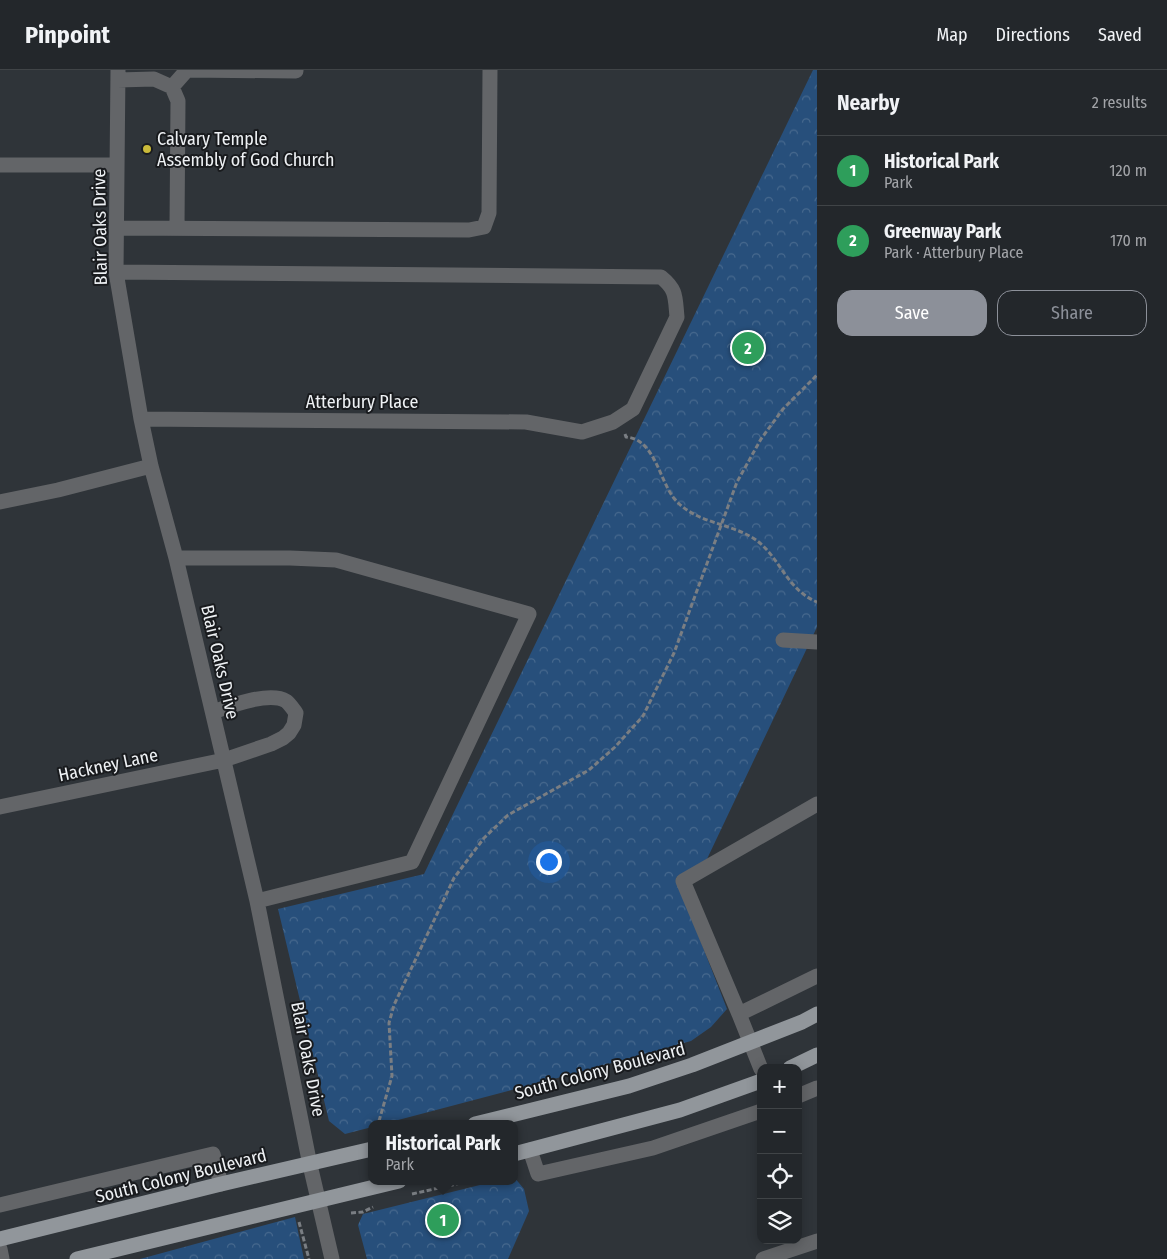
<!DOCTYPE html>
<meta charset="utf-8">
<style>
body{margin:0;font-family:"Fira Sans Condensed",sans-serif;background:#2f3337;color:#f1f3f6}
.controls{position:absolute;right:15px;bottom:15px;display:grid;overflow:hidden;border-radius:10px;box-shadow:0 2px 12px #0003}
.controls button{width:45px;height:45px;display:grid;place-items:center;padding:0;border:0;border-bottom:1px solid #404447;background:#23272b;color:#f1f3f6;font:25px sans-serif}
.you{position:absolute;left:548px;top:791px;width:18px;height:18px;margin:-12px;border:4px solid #fff;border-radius:50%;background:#1a73e8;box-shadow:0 0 0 8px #1a73e833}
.badge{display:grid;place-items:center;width:32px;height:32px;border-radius:50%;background:#8c9099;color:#fff;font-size:16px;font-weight:700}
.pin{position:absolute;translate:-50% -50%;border:2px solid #fff;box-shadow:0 1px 5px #0006}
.popup{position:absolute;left:368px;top:1050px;width:150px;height:65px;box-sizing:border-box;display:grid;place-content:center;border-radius:10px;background:#23272b;filter:drop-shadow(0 1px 4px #0005);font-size:16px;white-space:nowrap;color:#a3a5a9}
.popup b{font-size:19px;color:#f1f3f6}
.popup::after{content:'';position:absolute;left:50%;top:100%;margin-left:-10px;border:10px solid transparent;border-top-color:#23272b}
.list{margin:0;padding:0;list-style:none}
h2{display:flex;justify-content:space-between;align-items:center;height:65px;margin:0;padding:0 20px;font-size:21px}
h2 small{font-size:16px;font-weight:400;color:#a3a5a9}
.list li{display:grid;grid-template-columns:32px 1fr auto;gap:15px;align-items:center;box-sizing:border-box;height:70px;padding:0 20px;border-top:1px solid #404447}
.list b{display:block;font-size:19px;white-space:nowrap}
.list p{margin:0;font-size:16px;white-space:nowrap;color:#a3a5a9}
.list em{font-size:16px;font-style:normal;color:#a3a5a9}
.actions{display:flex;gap:10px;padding:15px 20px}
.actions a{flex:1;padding:11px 0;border:1px solid #8c9099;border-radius:15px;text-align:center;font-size:18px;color:#8c9099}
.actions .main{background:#8c9099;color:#fff}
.icon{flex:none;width:28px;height:28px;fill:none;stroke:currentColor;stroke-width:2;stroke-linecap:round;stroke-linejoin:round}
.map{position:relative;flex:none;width:817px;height:1189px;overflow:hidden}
header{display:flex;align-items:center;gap:30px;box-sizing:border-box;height:70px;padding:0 25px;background:#23272b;border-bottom:1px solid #404447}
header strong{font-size:24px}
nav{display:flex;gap:28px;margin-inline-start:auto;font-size:18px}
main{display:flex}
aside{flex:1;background:#23272b}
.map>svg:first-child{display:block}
.park{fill:url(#park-crowns)}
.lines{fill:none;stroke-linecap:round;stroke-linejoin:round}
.path{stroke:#7a7e83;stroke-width:3;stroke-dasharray:5 2.5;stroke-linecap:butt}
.minor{stroke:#636568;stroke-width:15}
.major{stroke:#91969b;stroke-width:15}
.poi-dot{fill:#caba3a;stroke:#191b1e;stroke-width:2}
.labels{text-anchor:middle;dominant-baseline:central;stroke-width:4;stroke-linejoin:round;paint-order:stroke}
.poi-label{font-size:18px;fill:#eef1f4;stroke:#191b1e;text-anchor:start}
.street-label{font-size:18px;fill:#eef1f4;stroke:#191b1e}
</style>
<header>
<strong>Pinpoint</strong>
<nav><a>Map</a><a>Directions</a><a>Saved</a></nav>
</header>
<main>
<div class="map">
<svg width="817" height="1189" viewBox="0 0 817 1189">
<defs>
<pattern id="park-crowns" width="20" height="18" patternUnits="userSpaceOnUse" patternTransform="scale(1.25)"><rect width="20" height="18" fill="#274f7b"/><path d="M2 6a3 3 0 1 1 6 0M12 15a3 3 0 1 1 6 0" fill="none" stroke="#47698e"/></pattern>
</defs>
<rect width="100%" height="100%" fill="#2f3439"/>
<path class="park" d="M813,0H817V557L707,789L676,808L727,939L711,957L691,971L565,1006L383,1054H372V1057L345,1064L329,1051L278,839L424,804Z
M514,1107L524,1119L529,1141L508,1189H367L358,1155L363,1144L496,1111H514Z
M295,1147L304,1189H140Z"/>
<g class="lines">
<path class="path" d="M625,364L626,367C654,369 659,408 673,427C693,453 727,452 753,468C780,485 785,519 817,532
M379,1051L392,1006L389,953L394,935L454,808L484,768L508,745L589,700L615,677L643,646L674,583L737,412L761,369L783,339L817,305
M412,1124L470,1111
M351,1143L363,1142L373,1137
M299,1152L309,1189"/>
<path class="minor" d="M118,0L116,202L141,349L151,396L176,488L257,831L310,1095L332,1189
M118,10L154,9L172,17L178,31L177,157
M172,17L187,0L296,1V0
M0,95H117
M116,158L469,160L484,157L489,143L490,0
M116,202L661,207C677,220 675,227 677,247L633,339L613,352L582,362L526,352L141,349
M0,432L58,420L151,396
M176,488H290L336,490L529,544L412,792L257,831
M783,570L817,572
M0,737L224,690L271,674L283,668L289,663L294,655L296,643C293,639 290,634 286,631C270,621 229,636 213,642
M739,944L683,811L817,734
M761,999L739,944L817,906
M798,1026L817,1018
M530,1080L538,1104L653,1078L761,1041
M0,1135L213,1084L221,1114
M0,1179L2,1189
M763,1189L817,1171"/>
<path class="major" d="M790,998L817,985
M475,1054L629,1016L692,995L802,952L817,944
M514,1084L680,1040L761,1011
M0,1169L221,1114L372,1079
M77,1189L399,1111"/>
</g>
<circle class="poi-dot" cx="147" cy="79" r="5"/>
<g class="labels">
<g class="poi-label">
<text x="157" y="69">Calvary Temple<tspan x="157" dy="21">Assembly of God Church</tspan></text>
</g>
<g class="street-label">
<text transform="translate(100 157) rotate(-91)">Blair Oaks Drive</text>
<text x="362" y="332">Atterbury Place</text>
<text transform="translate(220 592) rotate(77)">Blair Oaks Drive</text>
<text transform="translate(108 695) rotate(-12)">Hackney Lane</text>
<text transform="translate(308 989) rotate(79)">Blair Oaks Drive</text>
<text transform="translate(600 1001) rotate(-15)">South Colony Boulevard</text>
<text transform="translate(181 1106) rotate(-14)">South Colony Boulevard</text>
</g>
</g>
</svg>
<div class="controls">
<button>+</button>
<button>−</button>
<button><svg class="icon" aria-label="locate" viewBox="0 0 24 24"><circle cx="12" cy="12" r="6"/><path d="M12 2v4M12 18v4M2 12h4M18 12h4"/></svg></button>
<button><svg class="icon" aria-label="layers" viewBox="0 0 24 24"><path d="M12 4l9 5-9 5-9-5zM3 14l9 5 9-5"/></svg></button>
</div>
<div class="you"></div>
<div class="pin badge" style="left:443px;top:1150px;background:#2e9e5b">1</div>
<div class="popup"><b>Historical Park</b>Park</div>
<div class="pin badge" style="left:748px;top:278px;background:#2e9e5b">2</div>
</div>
<aside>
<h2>Nearby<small>2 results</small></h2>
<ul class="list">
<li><span class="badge" style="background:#2e9e5b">1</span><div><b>Historical Park</b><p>Park</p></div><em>120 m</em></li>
<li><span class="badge" style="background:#2e9e5b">2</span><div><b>Greenway Park</b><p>Park · Atterbury Place</p></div><em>170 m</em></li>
</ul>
<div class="actions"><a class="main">Save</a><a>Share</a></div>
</aside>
</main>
